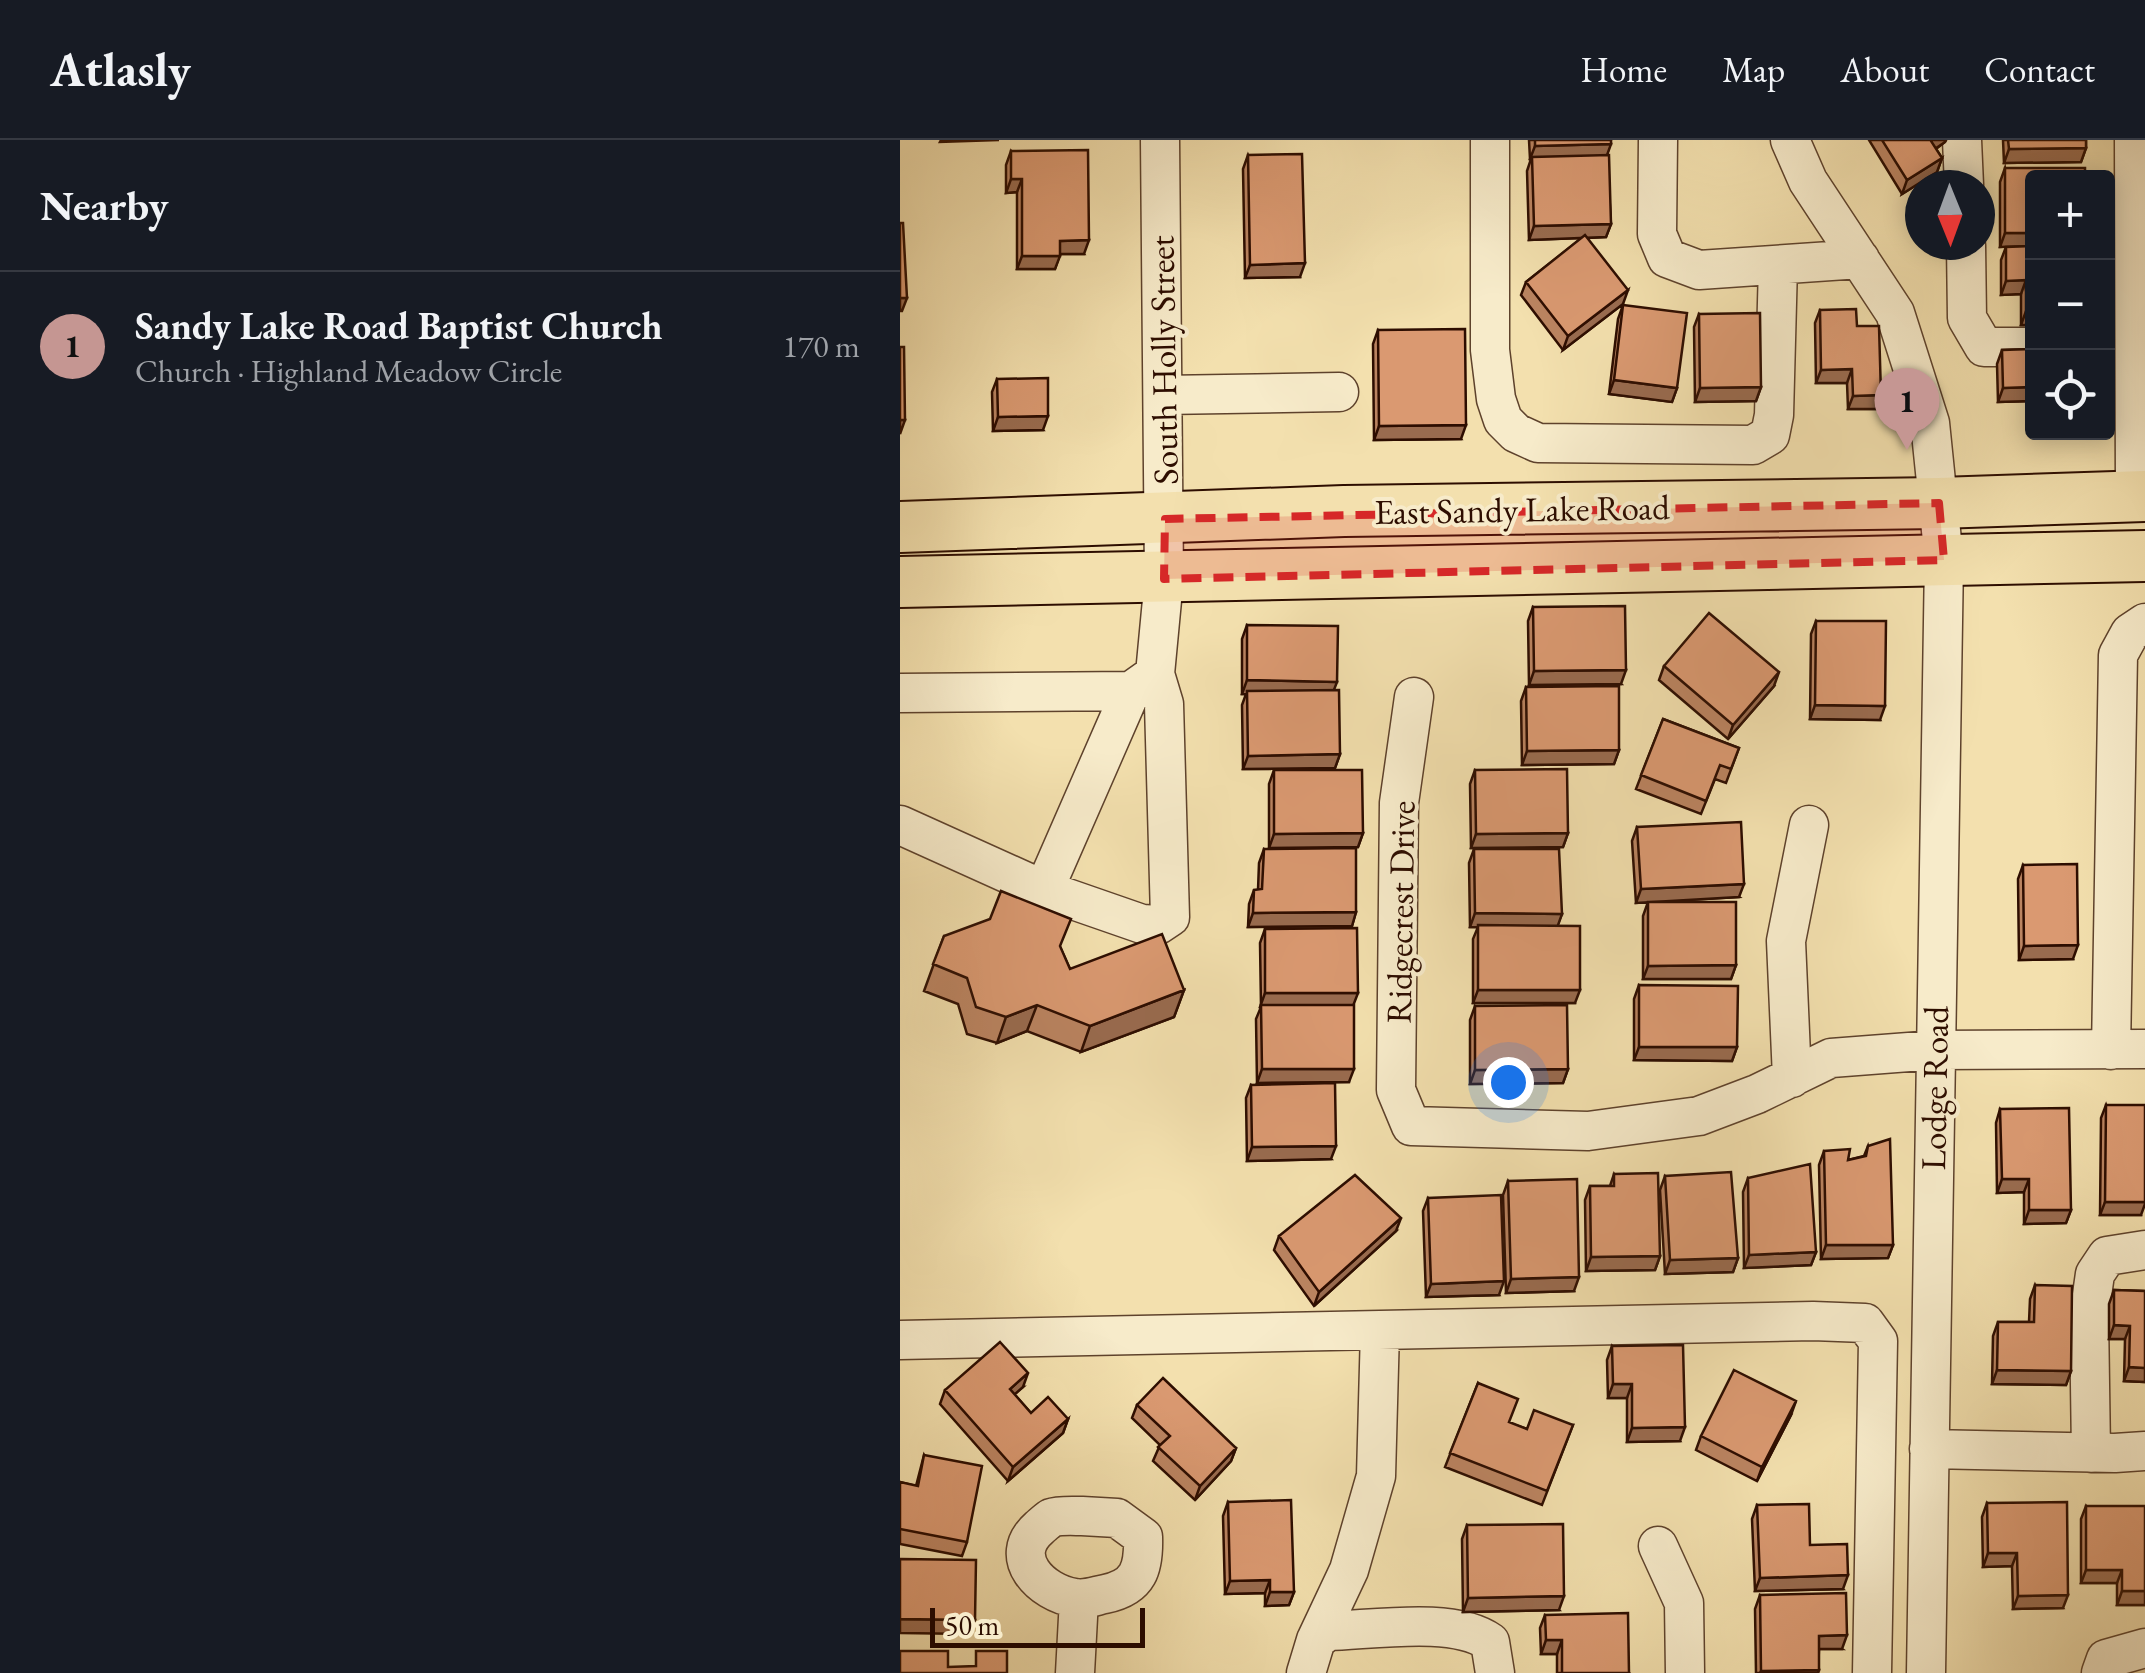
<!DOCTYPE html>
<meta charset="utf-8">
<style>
body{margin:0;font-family:"EB Garamond",serif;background:#20242c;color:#f1f3f6}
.controls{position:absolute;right:30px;top:30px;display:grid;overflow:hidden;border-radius:10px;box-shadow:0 5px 25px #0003}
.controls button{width:90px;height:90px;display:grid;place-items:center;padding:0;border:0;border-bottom:2px solid #363941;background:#171b24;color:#f1f3f6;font:50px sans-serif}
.compass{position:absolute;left:1005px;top:30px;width:90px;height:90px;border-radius:50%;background:#171b24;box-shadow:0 5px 25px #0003;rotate:179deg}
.scale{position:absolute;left:30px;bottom:25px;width:215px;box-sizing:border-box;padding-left:10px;border:5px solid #2d0d00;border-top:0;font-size:28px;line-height:35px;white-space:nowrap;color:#2d0d00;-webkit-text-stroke:8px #f7ebca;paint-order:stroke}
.you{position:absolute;left:608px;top:942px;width:35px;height:35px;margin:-25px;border:8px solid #fff;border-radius:50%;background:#1a73e8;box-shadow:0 0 0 15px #1a73e833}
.badge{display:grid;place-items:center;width:65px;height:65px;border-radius:50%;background:#c59692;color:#111;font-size:32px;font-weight:700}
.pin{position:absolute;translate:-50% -82px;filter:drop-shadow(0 2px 5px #0008)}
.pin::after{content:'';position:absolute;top:52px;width:35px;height:30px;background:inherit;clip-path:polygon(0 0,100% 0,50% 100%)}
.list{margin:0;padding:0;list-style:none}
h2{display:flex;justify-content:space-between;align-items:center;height:130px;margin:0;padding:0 40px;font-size:42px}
h2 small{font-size:32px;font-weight:400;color:#9ea1a6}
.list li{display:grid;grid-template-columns:65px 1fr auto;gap:30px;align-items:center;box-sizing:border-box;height:150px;padding:0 40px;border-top:2px solid #363941}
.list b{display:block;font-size:38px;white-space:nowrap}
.list p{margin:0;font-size:32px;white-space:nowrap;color:#9ea1a6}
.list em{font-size:32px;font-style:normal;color:#9ea1a6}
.icon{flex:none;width:55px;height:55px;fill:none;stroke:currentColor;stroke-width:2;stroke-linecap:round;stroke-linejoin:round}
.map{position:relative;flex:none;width:1245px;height:1533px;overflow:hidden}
header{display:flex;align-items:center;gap:60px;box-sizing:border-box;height:140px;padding:0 50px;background:#171b24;border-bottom:2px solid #363941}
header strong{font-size:48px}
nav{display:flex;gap:55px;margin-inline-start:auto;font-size:35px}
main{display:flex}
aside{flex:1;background:#171b24}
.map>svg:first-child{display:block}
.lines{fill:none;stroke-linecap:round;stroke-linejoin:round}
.minor-casing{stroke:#5e422c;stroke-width:41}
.major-casing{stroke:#2d0d00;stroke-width:54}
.minor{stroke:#f7ebca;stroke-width:38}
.major{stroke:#f3e0ae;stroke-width:50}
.wall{fill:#bb8461;stroke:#2d0d00;stroke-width:2.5}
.shaded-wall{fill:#996b4f;stroke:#2d0d00;stroke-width:2.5}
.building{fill:#da9971;stroke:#2d0d00;stroke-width:2.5}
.marked{fill:#d62828;fill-opacity:0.2;stroke:#d62828;stroke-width:8;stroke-dasharray:20 12;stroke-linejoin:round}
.labels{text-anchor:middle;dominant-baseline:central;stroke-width:8;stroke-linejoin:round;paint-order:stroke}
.street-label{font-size:35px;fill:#2d0d00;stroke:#f7ebca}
</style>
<header>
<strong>Atlasly</strong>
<nav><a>Home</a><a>Map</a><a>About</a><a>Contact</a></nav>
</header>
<main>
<aside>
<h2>Nearby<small></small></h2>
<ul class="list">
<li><span class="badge">1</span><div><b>Sandy Lake Road Baptist Church</b><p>Church · Highland Meadow Circle</p></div><em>170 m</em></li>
</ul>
</aside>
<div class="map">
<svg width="1245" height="1533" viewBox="0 0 1245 1533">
<rect width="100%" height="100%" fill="#f3e0ae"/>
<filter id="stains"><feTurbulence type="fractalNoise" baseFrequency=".002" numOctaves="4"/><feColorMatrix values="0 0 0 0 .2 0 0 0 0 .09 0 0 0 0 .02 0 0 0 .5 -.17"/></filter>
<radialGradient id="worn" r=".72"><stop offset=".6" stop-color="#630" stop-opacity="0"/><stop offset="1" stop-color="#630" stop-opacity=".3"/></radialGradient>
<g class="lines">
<defs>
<path id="minor" d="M590,0V210L596,259L603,280L616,293L638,303L853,305L870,295L874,275L878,125
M758,0L757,94L767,118L799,130L960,119
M890,0L908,41L995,173L1030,283L1044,420L1026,1533
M1062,0L1064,45
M1234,0L1235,357
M1066,105L1067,178L1084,207H1132
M263,255L439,252
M255,534L264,564L270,777L258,785L242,784L144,750L231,551L255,534L264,439L260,0
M0,553L231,551
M514,557L499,663L496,950L511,986L688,991L799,976L857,954L931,918L1035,910L1245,909
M0,685L144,750
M1211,910L1218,515L1230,493L1245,483
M892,938L886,801L909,685
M0,1200L913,1181L965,1183L978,1201L972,1533
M1029,1309L1215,1313L1245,1311
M1191,1313L1189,1176L1195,1134L1207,1116L1245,1110
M182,1376L217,1378L243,1397C244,1428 239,1447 205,1454C195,1456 185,1460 175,1458C141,1453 106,1417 139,1388C140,1387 149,1379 151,1378C159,1375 173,1376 182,1376Z
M758,1406L784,1463L785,1533
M416,1500L449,1430L476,1336L480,1190
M175,1533L179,1459
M406,1533L416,1500L428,1491C472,1490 554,1476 590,1502L595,1533
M1201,1533L1206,1519L1245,1508"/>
<path id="major" d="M0,387L444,371L1039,363L1245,356
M0,442L1245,416"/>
</defs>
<use href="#minor" class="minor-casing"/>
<use href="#major" class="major-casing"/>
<use href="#minor" class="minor"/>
<use href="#major" class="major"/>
</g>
<path class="wall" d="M629,0H711L707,15L711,84L706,97L687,98L723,164L663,210L621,155L626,142L682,98L629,100L627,31L631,19H630Z
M969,0H1046L1045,2L1036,9L1042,18L1037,32L1002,54Z
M1103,0H1186V8L1181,22L1104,23Z
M111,11L184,114H160L155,129H117V52L106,53V25Z
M348,15L400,137L345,138L343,29Z
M1105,28L1132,185H1121V154L1101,155V120L1106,107L1115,106L1100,107V42Z
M723,165L777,248L772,262L709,254L718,179Z
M920,170L957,186L981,255L976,269H948L947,243H916L915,183Z
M799,174L861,247L856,261L795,262L794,187Z
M478,190L561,299L474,300L473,204Z
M1132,209V261L1098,262L1097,224L1102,210Z
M97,239L143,290L93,291L92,252Z
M633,467L721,544L629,545L628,481Z
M916,481L980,580L910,579L911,494Z
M347,485L434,550L440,614L435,628L343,629L342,565L346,554H342V499Z
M764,526L874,546L828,599L759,540Z
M626,547L719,610L714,624L622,625L621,561Z
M763,579L839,608L826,643L815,639L801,674L736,649Z
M374,630L463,693L458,707L369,708V644Z
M575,630L668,693L663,707L571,708L570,644Z
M737,687L839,757L736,763L732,701Z
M364,709L456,772L452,786L348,787L349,764L354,750H358L359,723Z
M574,709L662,774L657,786L675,863H573V799L578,787H570L569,723Z
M1123,725L1173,819L1119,820L1118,739Z
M748,762L836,825L831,839H743V776Z
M365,789L453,865L449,942L357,943L356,879L361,867L360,803Z
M44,796L160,807L170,829L284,850L274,877L181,912L127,891L97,903L67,894L58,864L24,851Z
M739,845L837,907L832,921L734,920V859Z
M575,866L668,929L663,943L570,944V880Z
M351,945L431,1019L347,1021L346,958Z
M1206,965L1241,1075H1200L1201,978Z
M1100,969L1171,1070L1166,1083L1124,1084V1052L1097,1053L1096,983Z
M968,1006L993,1105L988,1118L921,1119L919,1025L924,1011L948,1020L964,1016Z
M714,1034L760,1116L755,1130L686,1131L685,1060L690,1046H710Z
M765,1036L838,1118L833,1132L765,1134L760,1050Z
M848,1038L916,1112L911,1125L844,1128L843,1052Z
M608,1041L674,1151L606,1153L603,1055Z
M528,1058L599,1155L526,1157L523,1071Z
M496,1091L414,1166L374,1110L379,1096Z
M1135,1145L1171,1231L1166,1245L1092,1244L1093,1196L1098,1182H1129L1130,1159Z
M1214,1150L1245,1151V1242L1224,1241L1225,1199H1209V1164Z
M712,1206L780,1301L727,1302V1258H708L707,1220Z
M578,1243L609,1283L627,1289L673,1285L642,1365L545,1327Z
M123,1247L114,1254L131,1273L168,1279L163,1293L108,1341L40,1264L45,1250Z
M237,1265L336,1308L331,1321L295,1360L253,1321L260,1305L232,1278Z
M891,1275L857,1341L796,1310L801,1296Z
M24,1315L67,1402L62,1416L0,1404V1342L16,1346Z
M328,1362L394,1452L389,1465L365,1466V1453L325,1454L323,1376Z
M1087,1363L1163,1468L1113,1469L1112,1426L1083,1427L1082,1377Z
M857,1365L943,1449L855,1451L852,1379Z
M1186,1366L1245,1465H1217V1443H1181V1379Z
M567,1385L659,1470L563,1472L562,1399Z
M860,1455L942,1509H919L918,1533H856L855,1469Z
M645,1475L729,1533H657V1514H641L640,1488Z"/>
<path class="shaded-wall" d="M41,0H99L40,2Z
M1032,0H1046L1045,2L1026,15Z
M711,4L706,18L630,19L635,6Z
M1186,8L1181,22L1104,23L1109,9Z
M1042,18L1037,32L1002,54L1007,40Z
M111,39H122L117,52L106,53Z
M711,84L706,97L629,100L634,86Z
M1105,93H1132V106L1100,107Z
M189,100L184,114H155L160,101Z
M122,116H160L155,129H117Z
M405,123L400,137L345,138L350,125Z
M1126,140L1121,154L1101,155L1106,141Z
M728,150L723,164L663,210L668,196Z
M0,158H7L2,171H0Z
M1126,171H1132V185H1121Z
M952,229L947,243H916L921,230Z
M714,240L777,248L772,262L709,254Z
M861,247L856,261L795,262L800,248Z
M1132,247V261L1098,262L1103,248Z
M981,255L976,269H948L953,256Z
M148,276L143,290L93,291L98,277Z
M0,280H5L0,294Z
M566,285L561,299L474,300L479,286Z
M726,530L721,544L629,545L634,531Z
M879,532L874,546L828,599L833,585Z
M347,540L437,542L432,555L342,554Z
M915,565L985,566L980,580L910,579Z
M719,610L714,624L622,625L627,611Z
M440,614L435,628L343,629L348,616Z
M463,693L458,707L369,708L374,694Z
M668,693L663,707L571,708L576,694Z
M844,744L839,757L736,763L741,749Z
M456,772L452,786L348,787L353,773Z
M575,773L662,774L657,788L570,787Z
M1178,805L1173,819L1119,820L1124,806Z
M836,825L831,839H743L748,826Z
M284,850L274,877L181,912L190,886Z
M578,850H680L675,863H573Z
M365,853H458L453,866L360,867Z
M137,865L127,891L97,903L106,877Z
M739,907H837L832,921L734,920Z
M362,929H454L449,942L357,943Z
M668,929L663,943L570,944L575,930Z
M436,1006L431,1019L347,1021L352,1007Z
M1102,1039H1129L1124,1052L1097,1053Z
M1205,1062H1245V1064L1241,1075H1200Z
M1129,1070H1171L1166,1083L1124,1084Z
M501,1078L496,1091L414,1166L419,1152Z
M926,1105H993L988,1118L921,1119Z
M916,1112L911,1125L844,1128L849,1115Z
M760,1116L755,1130L686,1131L691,1117Z
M838,1118L833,1132L765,1134L770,1120Z
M679,1137L674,1151L606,1153L611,1139Z
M604,1141L599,1155L526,1157L531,1144Z
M1214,1185L1230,1186L1225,1199H1209Z
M1229,1227L1245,1228V1242L1224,1241Z
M1097,1230L1171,1231L1166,1245L1092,1244Z
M128,1233L123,1247L105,1263L110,1249Z
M713,1244H732L727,1258H708Z
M896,1261L891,1275L857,1341L862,1327Z
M168,1279L163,1293L108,1341L113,1327Z
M785,1287L780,1301L727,1302L732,1288Z
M336,1308L331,1321L295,1360L300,1346Z
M1088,1413H1117L1112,1426L1083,1427Z
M1186,1430H1222L1217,1443H1181Z
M948,1435L943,1449L855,1451L860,1438Z
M370,1440L365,1453L325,1454L330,1441Z
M1222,1451H1245V1465H1217Z
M370,1452H394L389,1465L365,1466Z
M1168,1455L1163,1468L1113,1469L1118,1456Z
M664,1456L659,1470L563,1472L568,1458Z
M0,1479L75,1480L70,1494L0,1493Z
M947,1495L942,1509H914L919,1496Z
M646,1500H662L657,1514H641Z
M919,1530L918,1533H860L861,1531Z"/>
<path class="building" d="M635,0H711V4L635,6Z
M982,0H1032L1031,1L1042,18L1007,40Z
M1108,0H1186V8L1109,9Z
M188,10L189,100L160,101V116H122V39H111V11Z
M402,14L405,123L350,125L348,15Z
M709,15L711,84L634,86L632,17Z
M1105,28H1185V38H1132V93H1105Z
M0,83H3L7,158H0Z
M685,95L728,150L668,196L626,142Z
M1132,106V171H1126V140L1106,141V107Z
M723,165L787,173L777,248L714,240Z
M956,169L957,186H979L981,255L953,256L952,229L921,230L920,170Z
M860,173L861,247L800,248L799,174Z
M565,189L566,285L479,286L478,190Z
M0,207H4L5,280H0Z
M1132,209V247L1103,248L1102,210Z
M148,238V276L98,277L97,239Z
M725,466L726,530L634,531L633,467Z
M809,473L879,532L833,585L764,526Z
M916,481H986L985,566L915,565Z
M347,485L438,486L437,542L347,540Z
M719,546V610L627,611L626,547Z
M439,550L440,614L348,616L347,551Z
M763,579L839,608L831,629L820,625L806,661L741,635Z
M667,629L668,693L576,694L575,630Z
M374,630H462L463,693L374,694Z
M841,682L844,744L741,749L737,687Z
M456,708V772L353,773L354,750L362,749L364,709Z
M574,709H659L662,774L575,773Z
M1177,724L1178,805L1124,806L1123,725Z
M101,751L171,779L160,806L170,829L262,794L284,850L190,886L137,865L106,877L76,867L67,838L33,824L44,796L90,779Z
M748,762H836V825L748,826Z
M578,785L680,786V850H578Z
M457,788L458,853H365V789Z
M739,845L838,846L837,907H739Z
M361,865H454V929H362Z
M667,865L668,929L575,930V866Z
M435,943L436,1006L352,1007L351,945Z
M1206,965H1245V1062H1205Z
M1169,968L1171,1070H1129V1039H1102L1100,969Z
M990,999L993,1105H926L924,1011L950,1009L948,1020L966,1016L968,1006Z
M910,1024L916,1112L849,1115L848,1038Z
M831,1032L838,1118L770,1120L765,1036Z
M758,1033L760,1116L691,1117L690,1046H714V1034Z
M455,1035L501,1078L419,1152L379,1096Z
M677,1039L679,1137L611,1139L608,1041Z
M601,1055L604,1141L531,1144L528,1058Z
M1135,1145L1172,1146L1171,1231L1097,1230L1098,1182H1134Z
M1214,1150L1245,1151V1228L1229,1227L1230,1186L1214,1185Z
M100,1202L128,1233L110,1249L131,1273L148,1257L168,1279L113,1327L45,1250Z
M783,1205L785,1287L732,1288V1244H713L712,1206Z
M834,1230L896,1261L862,1327L801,1296Z
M263,1238L336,1308L300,1346L258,1307L270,1296L237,1265Z
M578,1243L618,1259L609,1282L627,1289L634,1270L673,1285L647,1351L550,1313Z
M24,1315L82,1326L67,1402L0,1389V1342L18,1346Z
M391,1360L394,1452H370V1440L330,1441L328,1362Z
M1167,1362L1168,1455L1118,1456L1117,1413H1088L1087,1363Z
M909,1364L910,1405L947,1404L948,1435L860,1438L857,1365Z
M1186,1366H1245V1451H1222V1430H1186Z
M663,1384L664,1456L568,1458L567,1385Z
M0,1419L76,1420L75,1480L0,1479Z
M946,1453L947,1495L919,1496V1530L861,1531L860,1455Z
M728,1473L729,1533H662V1500H646L645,1475Z
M0,1511H48V1527L76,1526V1511H107V1533H0Z"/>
<path class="marked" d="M1039,363L1044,420L264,439L265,379Z"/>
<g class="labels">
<g class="street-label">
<text transform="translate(263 220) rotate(-91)">South Holly Street</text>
<text transform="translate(622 369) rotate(-1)">East Sandy Lake Road</text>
<text transform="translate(500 772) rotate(-89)">Ridgecrest Drive</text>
<text transform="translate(1034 948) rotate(-89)">Lodge Road</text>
</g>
</g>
<rect width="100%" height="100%" filter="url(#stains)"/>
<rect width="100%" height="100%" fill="url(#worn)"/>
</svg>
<div class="controls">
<button>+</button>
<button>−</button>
<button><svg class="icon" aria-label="locate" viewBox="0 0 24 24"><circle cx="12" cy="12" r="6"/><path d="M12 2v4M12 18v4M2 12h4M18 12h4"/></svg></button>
</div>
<svg class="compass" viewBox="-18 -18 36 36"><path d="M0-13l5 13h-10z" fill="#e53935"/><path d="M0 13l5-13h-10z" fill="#9ea1a6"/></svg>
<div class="scale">50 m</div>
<div class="you"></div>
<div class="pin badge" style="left:1007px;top:310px">1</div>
</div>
</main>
